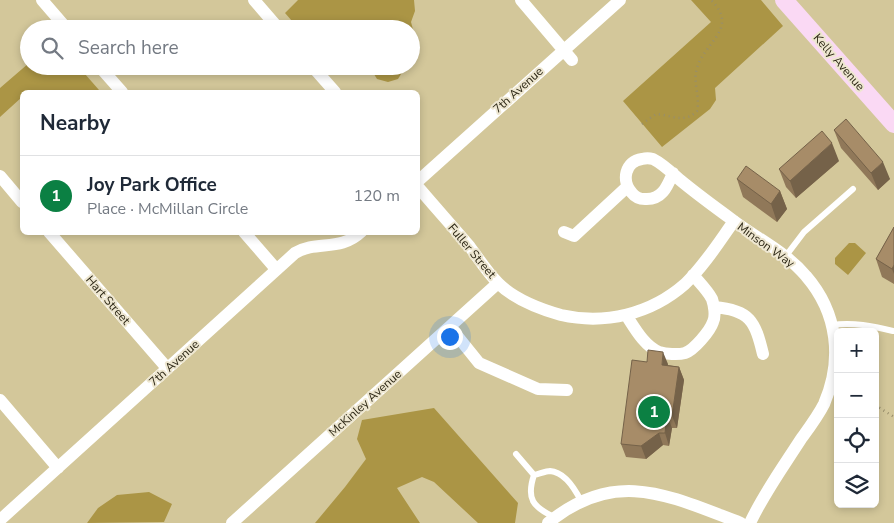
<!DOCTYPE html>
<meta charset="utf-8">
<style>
body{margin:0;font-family:"Nunito Sans",sans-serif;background:#f6f6f7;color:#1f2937}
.controls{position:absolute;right:15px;bottom:15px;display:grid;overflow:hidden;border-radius:8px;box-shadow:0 2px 8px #0003}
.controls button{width:45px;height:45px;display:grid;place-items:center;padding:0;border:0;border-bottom:1px solid #e0e1e3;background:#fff;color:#1f2937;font:25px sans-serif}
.you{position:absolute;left:449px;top:336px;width:18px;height:18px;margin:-12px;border:4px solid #fff;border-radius:50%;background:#1a73e8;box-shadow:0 0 0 8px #1a73e833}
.badge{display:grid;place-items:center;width:32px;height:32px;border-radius:50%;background:#0b8043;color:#fff;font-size:16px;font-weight:700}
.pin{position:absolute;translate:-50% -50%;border:2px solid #fff;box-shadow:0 1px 5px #0006}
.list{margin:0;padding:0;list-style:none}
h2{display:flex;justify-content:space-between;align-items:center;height:65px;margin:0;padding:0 20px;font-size:21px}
h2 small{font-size:16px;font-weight:400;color:#747a83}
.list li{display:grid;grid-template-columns:32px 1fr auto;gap:15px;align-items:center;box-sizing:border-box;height:80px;padding:0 20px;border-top:1px solid #e0e1e3}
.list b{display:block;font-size:19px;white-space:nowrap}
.list p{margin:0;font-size:16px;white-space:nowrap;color:#747a83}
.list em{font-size:16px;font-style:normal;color:#747a83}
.icon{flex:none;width:28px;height:28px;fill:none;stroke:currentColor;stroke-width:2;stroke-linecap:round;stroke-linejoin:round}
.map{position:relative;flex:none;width:894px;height:523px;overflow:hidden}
.search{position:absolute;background:#fff;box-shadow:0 2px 8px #0003;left:20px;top:20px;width:400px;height:55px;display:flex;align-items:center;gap:12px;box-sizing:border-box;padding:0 18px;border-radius:28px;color:#747a83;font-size:19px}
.panel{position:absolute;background:#fff;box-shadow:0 2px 8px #0003;left:20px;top:90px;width:400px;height:145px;border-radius:8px}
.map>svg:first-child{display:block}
.green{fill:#ab9545}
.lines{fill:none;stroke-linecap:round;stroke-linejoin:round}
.path{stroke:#988e6b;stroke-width:2.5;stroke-dasharray:1 4;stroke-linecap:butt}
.lane{stroke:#fff;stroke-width:6}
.street{stroke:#fff;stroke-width:12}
.secondary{stroke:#fad9f4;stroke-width:18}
.wall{fill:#907859}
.shaded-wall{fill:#756249}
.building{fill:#a78c68;stroke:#756249}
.labels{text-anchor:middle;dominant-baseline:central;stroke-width:4;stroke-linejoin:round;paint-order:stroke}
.street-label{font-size:12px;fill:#2c2715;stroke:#eee7d1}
</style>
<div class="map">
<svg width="894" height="523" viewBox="0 0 894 523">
<rect width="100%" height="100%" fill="#d3c79a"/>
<path class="green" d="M298,0H414L415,11L411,22L416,41L411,49V29H299L285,13Z
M691,0H761L783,26L715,88L716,100L710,109L662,147L623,101L711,22Z
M29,63V66H78L99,90L95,92H22V97L0,117V88Z
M369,66H406L398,79L388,82L377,79Z
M849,243H855L866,253L848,275L835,264V258Z
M434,408L518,503L515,523H478L434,482L422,477L397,488L420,523H315L345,487L366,459L357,439L362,420Z
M149,492L172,504L164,522L87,523L98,508L117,495Z"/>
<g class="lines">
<path class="path" d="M642,124L656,114C671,115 685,124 697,111C700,98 694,85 696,72C701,43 741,30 711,0
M875,405L894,417"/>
<path class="lane" d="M785,257L804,232L853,189
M832,325C853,322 873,326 893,331
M516,454L534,475
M554,517C533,507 526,499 534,475C539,474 546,471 550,471C565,472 575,489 581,501"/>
<path class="street" d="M42,0L67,29
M254,0L279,29
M521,0L572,60
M99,66L122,92
M312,66L335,92
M673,173C667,187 662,200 645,199C640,199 635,197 632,193C621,181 625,161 642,159C646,158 649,158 653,159C663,164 671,172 680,180C697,194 716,208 734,221C758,239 787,253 806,276C838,313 843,360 824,404C818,416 809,428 801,439C783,467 764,493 750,523
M0,176L22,202
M418,181L620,0
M418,187C435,207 453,227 470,247C479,259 487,272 498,283C514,299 540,309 561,315C605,325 651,314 685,284C704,266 719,242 734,221
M49,232L167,368
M244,232L276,269
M564,232L574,236L627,187
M714,307C750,310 755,321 763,354
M626,315C634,327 644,346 659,352C666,354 678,355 685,353C694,350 710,331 713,322C716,316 714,305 712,299C708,291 699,282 693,275
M450,327L479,363L538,389L567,390
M0,400L58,468
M0,520L295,253C317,240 340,252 361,232
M232,523L498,283
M548,523C616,467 669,496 741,523"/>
<path class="secondary" d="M784,0L894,124"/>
</g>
<path class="wall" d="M834,130L890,179L878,190L841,148Z
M839,161L796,198L786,187L779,169Z
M737,179L780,191L787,209L777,222L743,197Z
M894,227V284L882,277L876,259Z
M668,364V365L679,367L684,380L677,428H672L669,446L663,445L646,459L626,457L621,444Z"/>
<path class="shaded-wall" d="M832,143L839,161L796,198L790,181Z
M883,162L890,179L878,190L871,173Z
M780,191L787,209L777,222L771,204Z
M894,265V274L892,269Z
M663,352L668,364L666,377L662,365Z
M679,367L684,380L677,428L672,416Z
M667,415L672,428L669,446L665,433Z
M659,433L663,445L646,459L641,446Z"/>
<path class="building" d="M846,119L883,162L871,173L834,130Z
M822,131L832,143L790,181L779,169Z
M746,166L780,191L771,204L737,179Z
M894,227V265L892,269L876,259Z
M648,350L663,352L662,365L679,367L672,416L667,415L665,433H659L641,446L621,444L632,360L647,362Z"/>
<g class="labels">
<g class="street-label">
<text transform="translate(839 62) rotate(49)">Kelly Avenue</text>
<text transform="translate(518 90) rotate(-42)">7th Avenue</text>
<text transform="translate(766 245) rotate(36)">Minson Way</text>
<text transform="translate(472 251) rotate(50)">Fuller Street</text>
<text transform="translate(108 300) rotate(49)">Hart Street</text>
<text transform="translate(174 363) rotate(-42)">7th Avenue</text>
<text transform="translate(365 403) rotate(-42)">McKinley Avenue</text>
</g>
</g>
</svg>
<div class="controls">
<button>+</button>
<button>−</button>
<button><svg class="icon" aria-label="locate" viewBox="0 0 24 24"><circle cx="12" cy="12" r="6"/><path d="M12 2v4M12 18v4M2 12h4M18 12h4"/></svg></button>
<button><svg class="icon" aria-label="layers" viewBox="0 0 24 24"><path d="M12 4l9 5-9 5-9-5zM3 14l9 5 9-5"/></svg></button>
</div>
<div class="you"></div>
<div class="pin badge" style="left:654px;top:412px">1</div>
<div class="search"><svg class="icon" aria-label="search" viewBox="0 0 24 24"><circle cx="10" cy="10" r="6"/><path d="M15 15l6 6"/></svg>Search here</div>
<section class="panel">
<h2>Nearby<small></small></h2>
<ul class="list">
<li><span class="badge">1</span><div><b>Joy Park Office</b><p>Place · McMillan Circle</p></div><em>120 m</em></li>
</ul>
</section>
</div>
